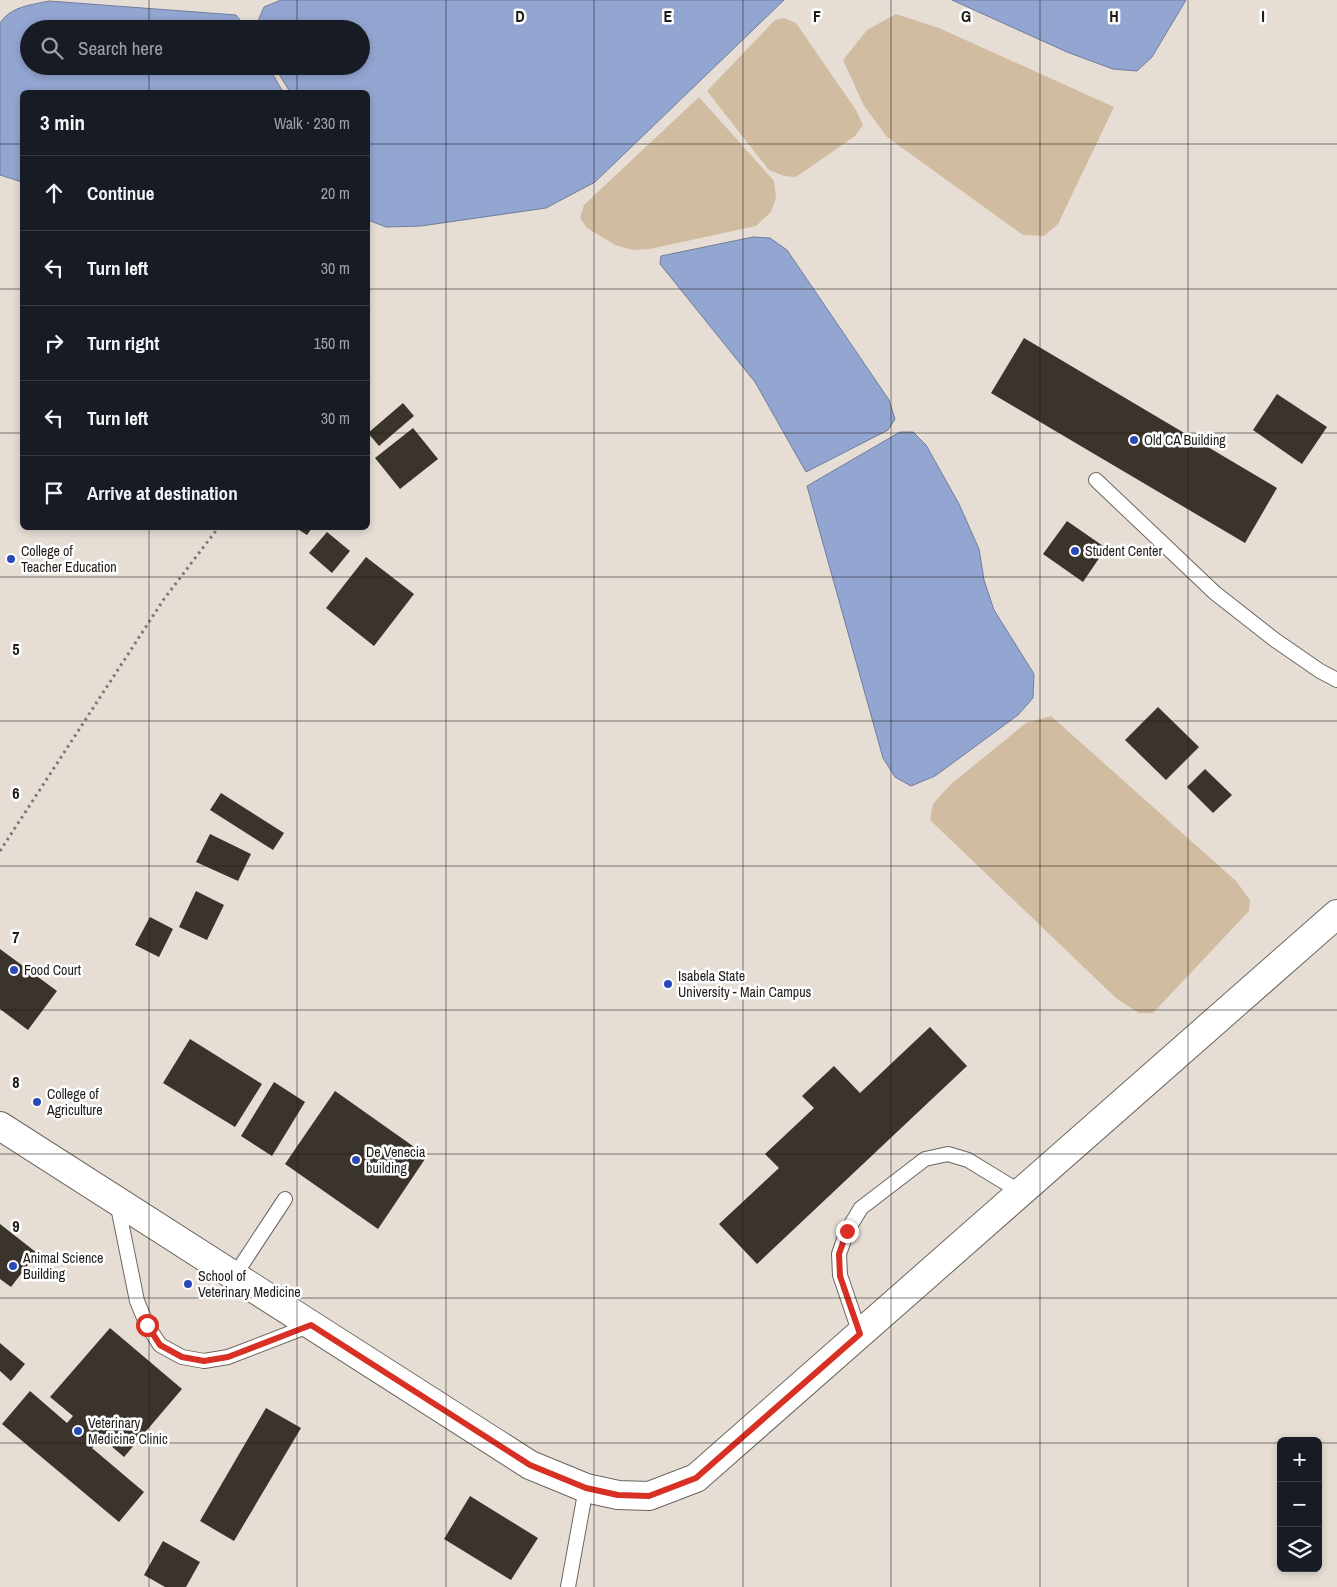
<!DOCTYPE html>
<meta charset="utf-8">
<style>
body{margin:0;font-family:"Archivo Narrow",sans-serif;background:#20242c;color:#f1f3f6}
.controls{position:absolute;right:15px;bottom:15px;display:grid;overflow:hidden;border-radius:8px;box-shadow:0 2px 8px #0003}
.controls button{width:45px;height:45px;display:grid;place-items:center;padding:0;border:0;border-bottom:1px solid #363941;background:#171b24;color:#f1f3f6;font:25px sans-serif}
.stop{position:absolute;width:15px;height:15px;margin:-11px;border:4px solid #d93025;border-radius:50%;background:#fff}
.stop.end{background:#d93025;border-color:#fff;box-shadow:0 1px 5px #0008}
.list{margin:0;padding:0;list-style:none}
h2{display:flex;justify-content:space-between;align-items:center;height:65px;margin:0;padding:0 20px;font-size:21px}
h2 small{font-size:16px;font-weight:400;color:#9ea1a6}
.list li{display:grid;grid-template-columns:32px 1fr auto;gap:15px;align-items:center;box-sizing:border-box;height:75px;padding:0 20px;border-top:1px solid #363941}
.list b{display:block;font-size:19px;white-space:nowrap}
.list em{font-size:16px;font-style:normal;color:#9ea1a6}
.icon{flex:none;width:28px;height:28px;fill:none;stroke:currentColor;stroke-width:2;stroke-linecap:round;stroke-linejoin:round}
.map{position:relative;flex:none;width:1337px;height:1587px;overflow:hidden}
.search{position:absolute;background:#171b24;box-shadow:0 2px 8px #0003;left:20px;top:20px;width:350px;height:55px;display:flex;align-items:center;gap:12px;box-sizing:border-box;padding:0 18px;border-radius:28px;color:#9ea1a6;font-size:19px}
.panel{position:absolute;background:#171b24;box-shadow:0 2px 8px #0003;left:20px;top:90px;width:350px;height:440px;border-radius:8px}
.map>svg:first-child{display:block}
.green{fill:#d1bca1}
.water{fill:#93a6d2;stroke:#707c9a}
.building{fill:#3a342c}
.lines{fill:none;stroke-linecap:round;stroke-linejoin:round}
.lane-casing{stroke:#6d665e;stroke-width:16}
.street-casing{stroke:#6d665e;stroke-width:30}
.path{stroke:#7c7770;stroke-width:3;stroke-dasharray:2.5 4;stroke-linecap:butt}
.lane{stroke:#fff;stroke-width:14}
.street{stroke:#fff;stroke-width:28}
.route{stroke:#d93025;stroke-width:6}
.grid{fill:none;stroke:#1e1b18;stroke-width:1;stroke-opacity:0.55}
.poi-dot{fill:#2a49b9;stroke:#fff;stroke-width:2}
.labels{text-anchor:middle;dominant-baseline:central;stroke-width:5;stroke-linejoin:round;paint-order:stroke}
.poi-label{font-size:14px;fill:#1e1b18;stroke:#fff;text-anchor:start}
.grid-label{font-size:16px;text-anchor:middle;font-weight:bold;fill:#1e1b18;stroke:#fff;stroke-width:5;stroke-linejoin:round;paint-order:stroke}
</style>
<div class="map">
<svg width="1337" height="1587" viewBox="0 0 1337 1587">
<rect width="100%" height="100%" fill="#e6ded4"/>
<path class="green" d="M896,14L939,28L1114,107L1058,224L1044,236L1023,235L887,137L864,106L843,60L867,30Z
M784,18L796,23L856,110L863,125L855,136L796,177L784,176L769,170L707,91L775,20Z
M699,97L774,181L776,198L771,212L756,226L650,249L633,250L615,245L587,228L580,218L584,205Z
M1051,716L1236,881L1250,900L1249,911L1153,1013H1139L1117,999L930,820L933,804L950,785L1026,723Z"/>
<path class="water" d="M281,0H784L595,182L546,208L421,226L386,227L368,220V92H290L274,66H361V29H258V21L264,7Z
M952,0H1186L1152,57L1137,71L1113,69L1067,52Z
M49,1L236,15L247,29H29V66H268L283,92H22V182L0,175V23C11,6 32,5 49,1Z
M753,237L770,238L787,250L889,400L895,419L888,430L806,472L755,382L660,264L661,256Z
M900,432H913L926,445L959,504L979,549L984,580L994,610L1034,674L1033,698L1018,715L935,776L911,786L895,777L883,758L807,486Z"/>
<path class="building" d="M1024,338L1277,488L1245,543L991,393Z
M1277,394L1327,427L1302,464L1253,430Z
M403,403L414,416L379,446L368,433Z
M413,428L438,459L400,489L375,458Z
M1067,521L1106,548L1083,582L1043,554Z
M296,528H312L307,535Z
M327,532L350,551L332,573L309,553Z
M366,557L414,594L374,646L326,608Z
M1158,707L1199,747L1166,780L1125,740Z
M1205,769L1232,795L1213,813L1187,787Z
M221,793L284,833L273,850L210,810Z
M210,834L251,854L238,881L196,862Z
M196,891L224,905L207,940L179,927Z
M150,917L173,929L159,957L135,945Z
M0,949L57,991L28,1030L0,1009Z
M930,1027L967,1066L757,1264L719,1224L779,1168L765,1154L814,1108L802,1096L834,1066L860,1093Z
M190,1039L262,1084L235,1127L163,1083Z
M274,1082L305,1102L272,1156L241,1136Z
M335,1091L427,1156L378,1229L285,1164Z
M0,1224L37,1253L11,1287L0,1279Z
M110,1328L182,1389L124,1457L102,1438L92,1448L144,1492L119,1522L2,1424L30,1391L67,1423L73,1416L50,1397Z
M0,1343L25,1364L11,1381L0,1371Z
M266,1408L301,1428L234,1541L200,1521Z
M470,1496L538,1538L511,1580L444,1539Z
M163,1541L200,1562L186,1587H165L144,1575Z"/>
<g class="lines">
<defs>
<path id="lane" d="M1096,480L1215,593L1275,640L1320,671L1337,680
M117,1202L137,1301L147,1325L160,1345L182,1357L204,1361L228,1357L311,1325
M235,1275L285,1199
M860,1334L840,1275L839,1254L847,1231L861,1208L925,1159L948,1154L968,1160L1022,1193
M568,1587L586,1488"/>
<path id="street" d="M0,1126L530,1465L586,1488L618,1495L649,1496L696,1478L1337,914"/>
</defs>
<use href="#lane" class="lane-casing"/>
<use href="#street" class="street-casing"/>
<path class="path" d="M0,851L164,599L218,528"/>
<use href="#lane" class="lane"/>
<use href="#street" class="street"/>
</g>
<g class="lines">
<path class="route" d="M147,1325L160,1345L182,1357L204,1361L228,1357L311,1325L530,1465L586,1488L618,1495L649,1496L696,1478L860,1334L840,1276L839,1254L847,1231"/>
</g>
<path class="grid" d="M149,0V29M297,0V29M446,0V1587M594,0V1587M743,0V1587M891,0V1587M1040,0V1587M1188,0V1587M149,66V92M297,66V92M0,144H22M368,144H1337M0,289H22M368,289H1337M0,433H22M368,433H1337M149,528V1587M297,528V1587M0,577H1337M0,721H1337M0,866H1337M0,1010H1337M0,1154H1337M0,1298H1337M0,1443H1281M1318,1443H1337"/>
<g class="poi-dot">
<circle cx="1134" cy="440" r="5"/>
<circle cx="1075" cy="551" r="5"/>
<circle cx="11" cy="559" r="5"/>
<circle cx="14" cy="970" r="5"/>
<circle cx="668" cy="984" r="5"/>
<circle cx="37" cy="1102" r="5"/>
<circle cx="356" cy="1160" r="5"/>
<circle cx="13" cy="1266" r="5"/>
<circle cx="188" cy="1284" r="5"/>
<circle cx="78" cy="1431" r="5"/>
</g>
<g class="labels">
<g class="poi-label">
<text x="1144" y="440">Old CA Building</text>
<text x="21" y="551">College of<tspan x="21" dy="16">Teacher Education</tspan></text>
<text x="1085" y="551">Student Center</text>
<text x="24" y="970">Food Court</text>
<text x="678" y="976">Isabela State<tspan x="678" dy="16">University - Main Campus</tspan></text>
<text x="47" y="1094">College of<tspan x="47" dy="16">Agriculture</tspan></text>
<text x="366" y="1152">De Venecia<tspan x="366" dy="16">building</tspan></text>
<text x="23" y="1258">Animal Science<tspan x="23" dy="16">Building</tspan></text>
<text x="198" y="1276">School of<tspan x="198" dy="16">Veterinary Medicine</tspan></text>
<text x="88" y="1423">Veterinary<tspan x="88" dy="16">Medicine Clinic</tspan></text>
</g>
</g>
<g class="grid-label">
<text x="520" y="22">D</text>
<text x="668" y="22">E</text>
<text x="817" y="22">F</text>
<text x="966" y="22">G</text>
<text x="1114" y="22">H</text>
<text x="1263" y="22">I</text>
<text x="16" y="655">5</text>
<text x="16" y="799">6</text>
<text x="16" y="943">7</text>
<text x="16" y="1088">8</text>
<text x="16" y="1232">9</text>
</g>
</svg>
<div class="controls">
<button>+</button>
<button>−</button>
<button><svg class="icon" aria-label="layers" viewBox="0 0 24 24"><path d="M12 4l9 5-9 5-9-5zM3 14l9 5 9-5"/></svg></button>
</div>
<div class="stop" style="left:147px;top:1325px"></div>
<div class="stop end" style="left:847px;top:1231px"></div>
<div class="search"><svg class="icon" aria-label="search" viewBox="0 0 24 24"><circle cx="10" cy="10" r="6"/><path d="M15 15l6 6"/></svg>Search here</div>
<section class="panel">
<h2>3 min<small>Walk · 230 m</small></h2>
<ul class="list">
<li><svg class="icon" aria-label="ahead" viewBox="0 0 24 24"><path d="M12 20V5M6 11l6-6 6 6"/></svg><div><b>Continue</b></div><em>20 m</em></li>
<li><svg class="icon" aria-label="left" viewBox="0 0 24 24"><path d="M17 20v-9H6M10 6l-5 5 5 5"/></svg><div><b>Turn left</b></div><em>30 m</em></li>
<li><svg class="icon" aria-label="right" viewBox="0 0 24 24"><path d="M7 20v-9h11M14 6l5 5-5 5"/></svg><div><b>Turn right</b></div><em>150 m</em></li>
<li><svg class="icon" aria-label="left" viewBox="0 0 24 24"><path d="M17 20v-9H6M10 6l-5 5 5 5"/></svg><div><b>Turn left</b></div><em>30 m</em></li>
<li><svg class="icon" aria-label="arrive" viewBox="0 0 24 24"><path d="M6 21V4h12l-3 4 3 4H6"/></svg><div><b>Arrive at destination</b></div></li>
</ul>
</section>
</div>
